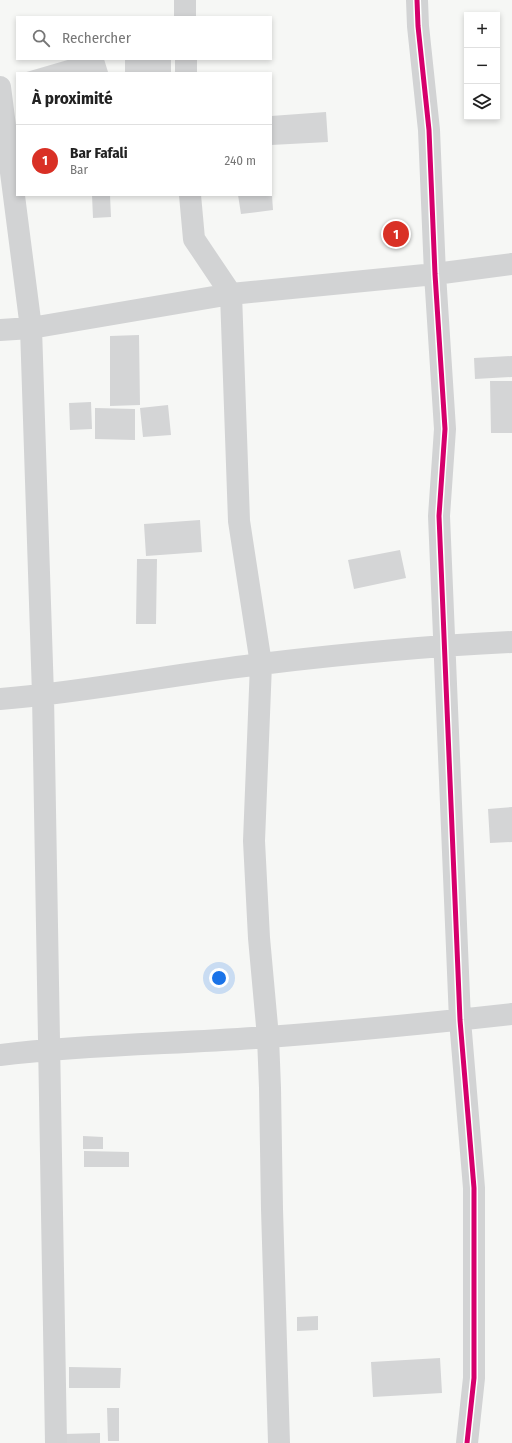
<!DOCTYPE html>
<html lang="fr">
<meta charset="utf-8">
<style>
body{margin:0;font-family:"Fira Sans Condensed",sans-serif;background:#f6f6f6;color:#222}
.controls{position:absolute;right:12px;top:12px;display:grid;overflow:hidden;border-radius:0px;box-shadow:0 2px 6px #0003}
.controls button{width:36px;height:36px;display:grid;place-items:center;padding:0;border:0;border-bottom:1px solid #e0e0e0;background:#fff;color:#222;font:20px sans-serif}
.you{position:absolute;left:219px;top:978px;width:14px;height:14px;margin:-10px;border:3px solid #fff;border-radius:50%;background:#1a73e8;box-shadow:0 0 0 6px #1a73e833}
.badge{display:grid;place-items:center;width:26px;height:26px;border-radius:50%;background:#d93025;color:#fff;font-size:13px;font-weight:700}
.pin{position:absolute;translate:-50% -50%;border:2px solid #fff;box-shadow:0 1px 4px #0006}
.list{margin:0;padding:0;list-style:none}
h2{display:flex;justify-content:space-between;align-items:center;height:52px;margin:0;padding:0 16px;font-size:17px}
h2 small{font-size:13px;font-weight:400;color:#767676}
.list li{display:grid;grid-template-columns:26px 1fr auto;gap:12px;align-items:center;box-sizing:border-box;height:72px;padding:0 16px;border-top:1px solid #e0e0e0}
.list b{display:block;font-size:15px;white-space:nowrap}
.list p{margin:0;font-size:13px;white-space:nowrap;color:#767676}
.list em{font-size:13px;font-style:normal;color:#767676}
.icon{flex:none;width:22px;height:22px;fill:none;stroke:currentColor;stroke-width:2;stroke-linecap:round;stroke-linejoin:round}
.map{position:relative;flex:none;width:512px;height:1443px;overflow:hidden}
.search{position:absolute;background:#fff;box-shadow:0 2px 6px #0003;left:16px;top:16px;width:256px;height:44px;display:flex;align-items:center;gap:10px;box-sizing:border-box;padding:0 14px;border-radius:0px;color:#767676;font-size:15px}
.panel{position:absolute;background:#fff;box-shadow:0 2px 6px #0003;left:16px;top:72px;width:256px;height:124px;border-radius:0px}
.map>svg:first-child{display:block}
.building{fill:#d4d5d6}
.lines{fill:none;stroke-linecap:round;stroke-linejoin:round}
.minor{stroke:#d2d3d4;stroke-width:22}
.cycleway-casing{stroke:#fff;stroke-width:8}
.cycleway{stroke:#d6006c;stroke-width:5}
</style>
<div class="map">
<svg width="512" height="1443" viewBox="0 0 512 1443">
<rect width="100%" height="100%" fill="#f6f7f5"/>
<path class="building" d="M71,59H104L108,72L104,73H23Z
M125,59H171V72L125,73Z
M326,112L328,142L271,145V116Z
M92,195H110L111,217L93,218Z
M238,195H272L273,210L241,214Z
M139,335L140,405L110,406V336Z
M512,356V377L475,379L474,358Z
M490,381H512V433H491Z
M91,402L92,429L70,430L69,403Z
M168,405L171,435L143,437L140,408Z
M95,408L135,409V440L95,439Z
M200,520L202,552L146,556L144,524Z
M400,550L406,578L354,589L348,560Z
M137,559H157L156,624H136Z
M512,807V842L490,843L488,809Z
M83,1136L103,1137V1149H83Z
M84,1151L129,1152V1167H84Z
M318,1316V1330L297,1331V1317Z
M440,1358L442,1393L373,1397L371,1362Z
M69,1367L121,1368L120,1388H69Z
M107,1408H119V1441H108Z
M100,1433V1443H64V1434Z"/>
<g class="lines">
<path class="minor" d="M185,0V17
M417,0L418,26L429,130L435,274L445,429L439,516L460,1020L474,1188V1378L467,1443
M186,59V73
M0,87L31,328L43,695L56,1443
M190,195L194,239L231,294L239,521L261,664L254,841L259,938L268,1037L270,1088L272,1209L279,1443
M0,330L31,328L231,294L435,274L512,264
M0,699C88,692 174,674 261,664C345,654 428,646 512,642
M0,1055C89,1044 179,1044 268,1037C350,1031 431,1023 512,1014"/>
<defs>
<path id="cycleway" d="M417,0L418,26L429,130L435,274L445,429L439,516L460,1020L474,1188V1378L467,1443"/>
</defs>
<use href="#cycleway" class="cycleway-casing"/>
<use href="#cycleway" class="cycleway"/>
</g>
</svg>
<div class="controls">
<button>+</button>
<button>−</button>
<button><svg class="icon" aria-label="layers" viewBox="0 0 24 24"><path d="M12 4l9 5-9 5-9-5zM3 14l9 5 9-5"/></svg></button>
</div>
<div class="you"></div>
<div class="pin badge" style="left:396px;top:234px">1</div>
<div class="search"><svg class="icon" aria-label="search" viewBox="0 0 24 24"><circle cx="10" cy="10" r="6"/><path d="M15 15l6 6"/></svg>Rechercher</div>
<section class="panel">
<h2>À proximité<small></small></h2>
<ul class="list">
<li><span class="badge">1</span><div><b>Bar Fafali</b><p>Bar</p></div><em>240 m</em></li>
</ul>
</section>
</div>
